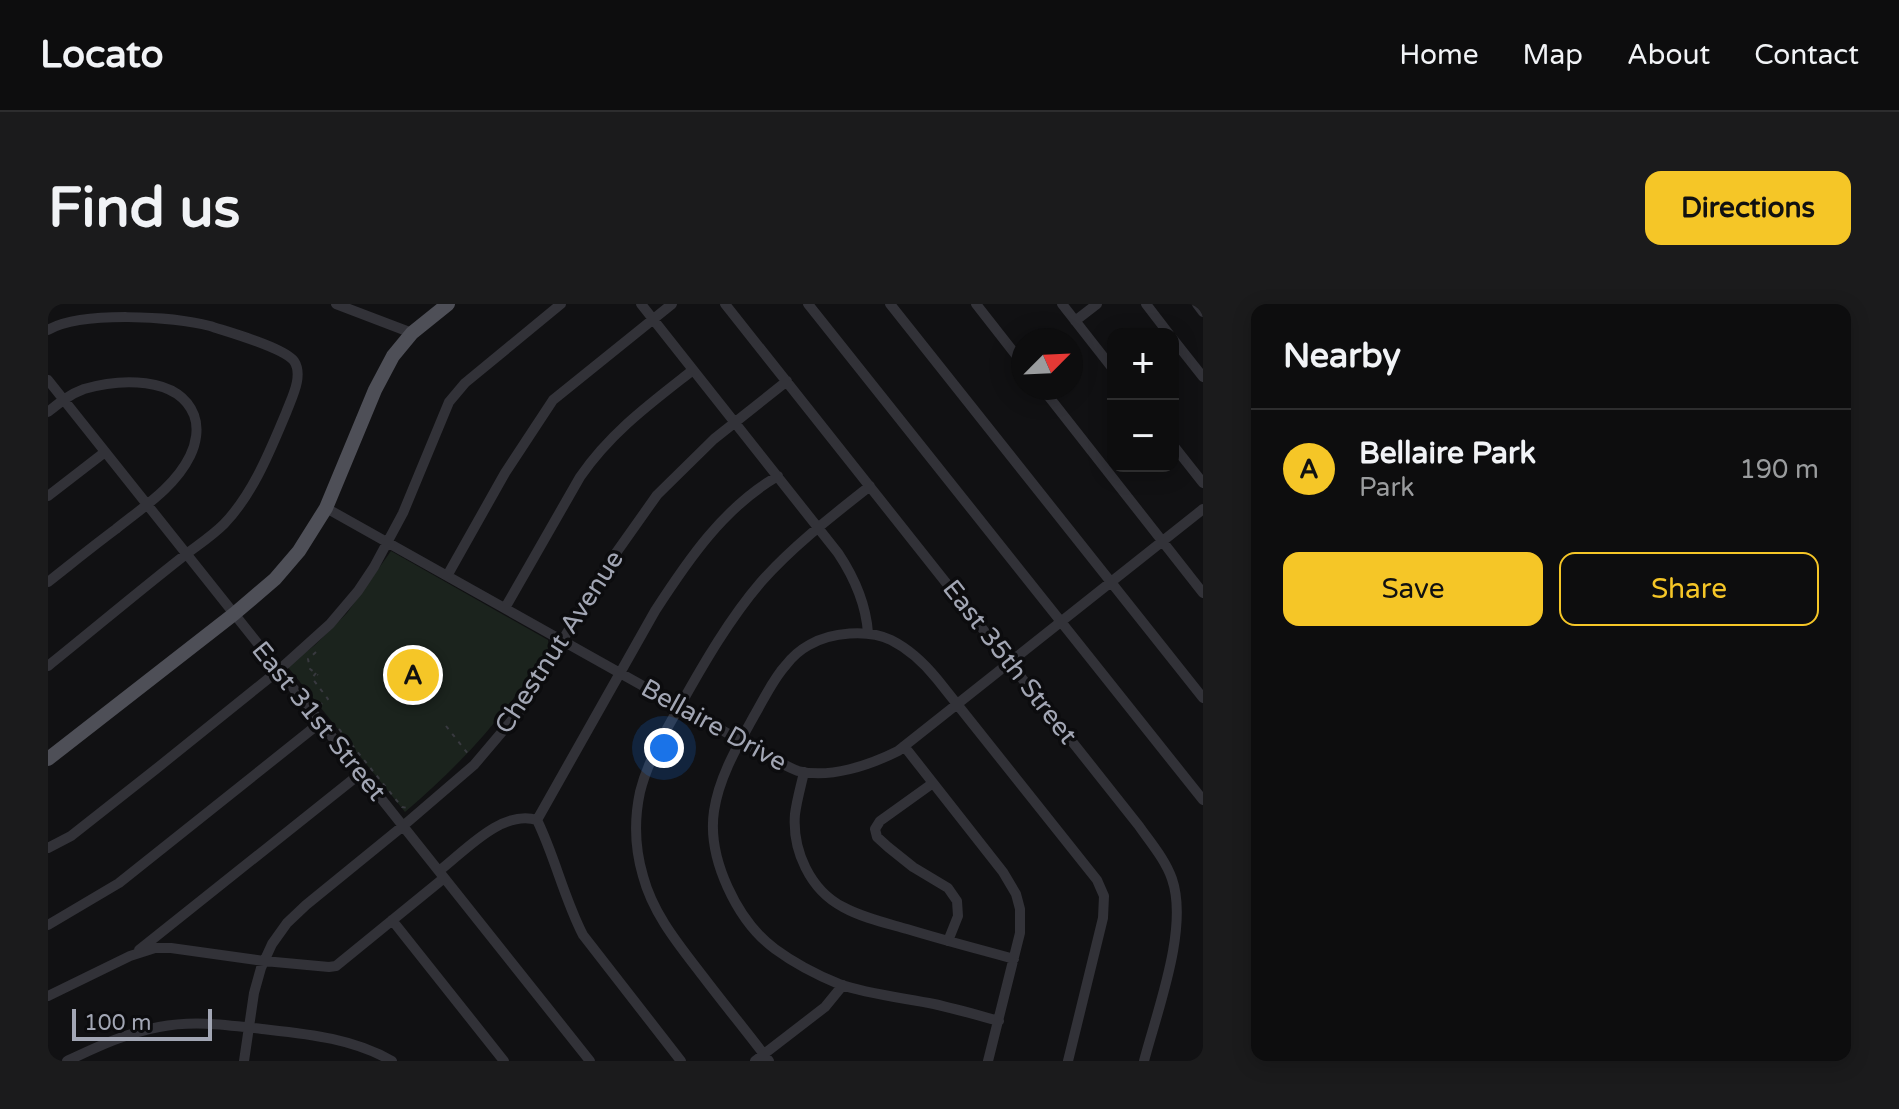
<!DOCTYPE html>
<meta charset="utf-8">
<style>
body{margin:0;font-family:"Varela Round",sans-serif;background:#1b1b1c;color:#f1f3f6}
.controls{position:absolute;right:24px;top:24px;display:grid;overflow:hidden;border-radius:16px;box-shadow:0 4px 20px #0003}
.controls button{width:72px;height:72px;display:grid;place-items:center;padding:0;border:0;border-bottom:2px solid #2d2d2e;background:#0d0d0e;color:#f1f3f6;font:40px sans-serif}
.compass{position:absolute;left:963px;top:24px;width:72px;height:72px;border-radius:50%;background:#0d0d0e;box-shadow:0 4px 20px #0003;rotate:66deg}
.scale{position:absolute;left:24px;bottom:20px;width:140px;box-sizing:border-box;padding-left:8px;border:4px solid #a2a6b4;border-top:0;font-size:22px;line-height:28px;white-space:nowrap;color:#a2a6b4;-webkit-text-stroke:6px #0c0c0e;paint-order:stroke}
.you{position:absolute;left:616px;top:444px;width:28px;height:28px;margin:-20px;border:6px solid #fff;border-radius:50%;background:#1a73e8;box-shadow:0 0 0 12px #1a73e833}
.badge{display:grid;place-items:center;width:52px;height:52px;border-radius:50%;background:#f5c627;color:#111;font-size:26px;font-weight:700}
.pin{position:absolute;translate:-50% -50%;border:4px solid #fff;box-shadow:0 2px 8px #0006}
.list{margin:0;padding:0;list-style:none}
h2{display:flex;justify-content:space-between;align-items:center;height:104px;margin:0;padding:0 32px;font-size:34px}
h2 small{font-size:26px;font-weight:400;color:#9a9c9e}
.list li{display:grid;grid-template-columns:52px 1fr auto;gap:24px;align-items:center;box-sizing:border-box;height:120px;padding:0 32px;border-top:2px solid #2d2d2e}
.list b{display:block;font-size:30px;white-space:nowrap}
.list p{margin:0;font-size:26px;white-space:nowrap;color:#9a9c9e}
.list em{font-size:26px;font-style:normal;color:#9a9c9e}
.actions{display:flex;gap:16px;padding:24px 32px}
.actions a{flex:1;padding:18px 0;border:2px solid #f5c627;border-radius:16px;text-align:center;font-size:28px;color:#f5c627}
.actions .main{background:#f5c627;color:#111}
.map{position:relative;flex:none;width:1155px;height:757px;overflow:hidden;border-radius:16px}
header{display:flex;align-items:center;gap:48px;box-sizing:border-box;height:112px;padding:0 40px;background:#0d0d0e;border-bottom:2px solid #2d2d2e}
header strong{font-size:38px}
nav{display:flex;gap:44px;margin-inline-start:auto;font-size:28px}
.intro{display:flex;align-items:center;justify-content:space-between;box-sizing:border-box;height:192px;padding:0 48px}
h1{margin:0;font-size:56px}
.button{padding:20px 36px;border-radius:16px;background:#f5c627;color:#111;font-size:28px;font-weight:700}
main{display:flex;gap:48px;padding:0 48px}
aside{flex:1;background:#0d0d0e;border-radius:16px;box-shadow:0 4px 20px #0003}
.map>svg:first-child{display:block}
.green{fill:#1b231d}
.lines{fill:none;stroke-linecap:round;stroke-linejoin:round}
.path{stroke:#38393f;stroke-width:2;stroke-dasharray:4 6;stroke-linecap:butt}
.minor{stroke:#323238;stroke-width:10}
.major{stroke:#4e4f57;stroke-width:14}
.labels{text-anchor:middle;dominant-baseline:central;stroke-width:7;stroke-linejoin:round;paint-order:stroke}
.street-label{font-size:26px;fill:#a2a6b4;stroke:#0c0c0e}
</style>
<header>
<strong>Locato</strong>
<nav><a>Home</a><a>Map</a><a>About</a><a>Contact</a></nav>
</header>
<div class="intro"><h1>Find us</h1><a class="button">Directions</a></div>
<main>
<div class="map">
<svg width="1155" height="757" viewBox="0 0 1155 757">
<rect width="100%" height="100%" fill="#111113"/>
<path class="green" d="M343,247L500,336L501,343C461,407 415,459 357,508L239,362L267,341L299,309Z"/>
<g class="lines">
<path class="path" d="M268,348L260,355L262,365L270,371
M268,369L264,374L280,395L272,401
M398,422L421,451
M291,425L354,503L360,504"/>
<path class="minor" d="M288,0L364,29
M593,0L790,249C806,273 818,300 820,329
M677,0L1091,522C1102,538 1117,555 1124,575C1141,624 1109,707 1096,757
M760,0L1155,496
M842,0L1155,394
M928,0L975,60
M1014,0L1065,65
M1098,0L1121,30
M1149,0L1155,8
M1027,17L1049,0
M0,26C33,7 125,12 162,22C180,28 235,43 246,57C256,72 243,95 238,109C222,147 205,190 176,220C164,232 150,241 137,251C91,287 46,325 0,362
M1125,35L1155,73
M0,76L542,757
M994,84L1155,289
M0,108C11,99 22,90 36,85C70,75 130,71 146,111C151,124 148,140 142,152C127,183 94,204 68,225C45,242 23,260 0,278
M1125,141L1155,179
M0,192L57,148
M278,204L727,456C735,460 742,464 750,467C782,475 822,461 850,447L1155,205
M399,272L457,169L505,96L624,0
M457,304L532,173C563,128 603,99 645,66
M856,442L955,568L968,590L972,605V629L940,757
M756,468C753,482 749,495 747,510C744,546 762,586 795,603C815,614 838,619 859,625C895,636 930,645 966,655
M885,479L832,517L827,525L829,533L840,543L865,563L900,584L909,597L910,612L900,637
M489,516L607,307C640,256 676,203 730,172
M0,544L23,532L108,465L231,366L282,320L310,287L326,263L355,209L401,98L417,79L513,0
M391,567C417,547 454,505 489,516C507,553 516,594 535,631L633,757
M344,616L456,757
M0,621L71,579L273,418
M91,646L313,469
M0,692L82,652L107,644H123L216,657L281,663L288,662L396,574
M951,717C929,711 908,705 886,700C856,694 819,690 791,680C769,671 746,659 727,645C689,617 659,554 666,507C671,473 690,441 706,412C716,395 725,375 738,361C744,353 752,346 761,341C783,328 820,325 843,336C861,345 876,359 889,375L1049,576L1056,592L1055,614L1020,757
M19,757C49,743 78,729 111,723C146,716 179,721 214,725C259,730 304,734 344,757
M196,757L206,689L213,664L224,640L239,619L258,601L355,522L426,461L471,408L563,256L609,191L666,135L739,77
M707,757L777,703L795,681
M721,757C699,728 676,700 654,671C631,641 605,610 595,572C587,545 586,516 592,488C600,456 617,428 633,400C656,359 682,314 713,278C745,242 784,212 822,182"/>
<path class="major" d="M0,455L186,310L227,275L251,247L278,204L327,86L345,52L364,29L400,0"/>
</g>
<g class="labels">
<g class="street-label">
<text transform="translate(511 338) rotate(-57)">Chestnut Avenue</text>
<text transform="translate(962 358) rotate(52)">East 35th Street</text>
<text transform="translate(271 417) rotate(51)">East 31st Street</text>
<text transform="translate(666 421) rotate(29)">Bellaire Drive</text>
</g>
</g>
</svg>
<div class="controls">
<button>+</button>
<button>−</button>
</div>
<svg class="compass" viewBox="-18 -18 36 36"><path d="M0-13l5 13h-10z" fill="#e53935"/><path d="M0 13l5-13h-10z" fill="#9a9c9e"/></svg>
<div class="scale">100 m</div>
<div class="you"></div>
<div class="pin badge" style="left:365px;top:371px">A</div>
</div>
<aside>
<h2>Nearby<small></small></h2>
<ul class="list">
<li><span class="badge">A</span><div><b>Bellaire Park</b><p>Park</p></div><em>190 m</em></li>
</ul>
<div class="actions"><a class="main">Save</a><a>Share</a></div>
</aside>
</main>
